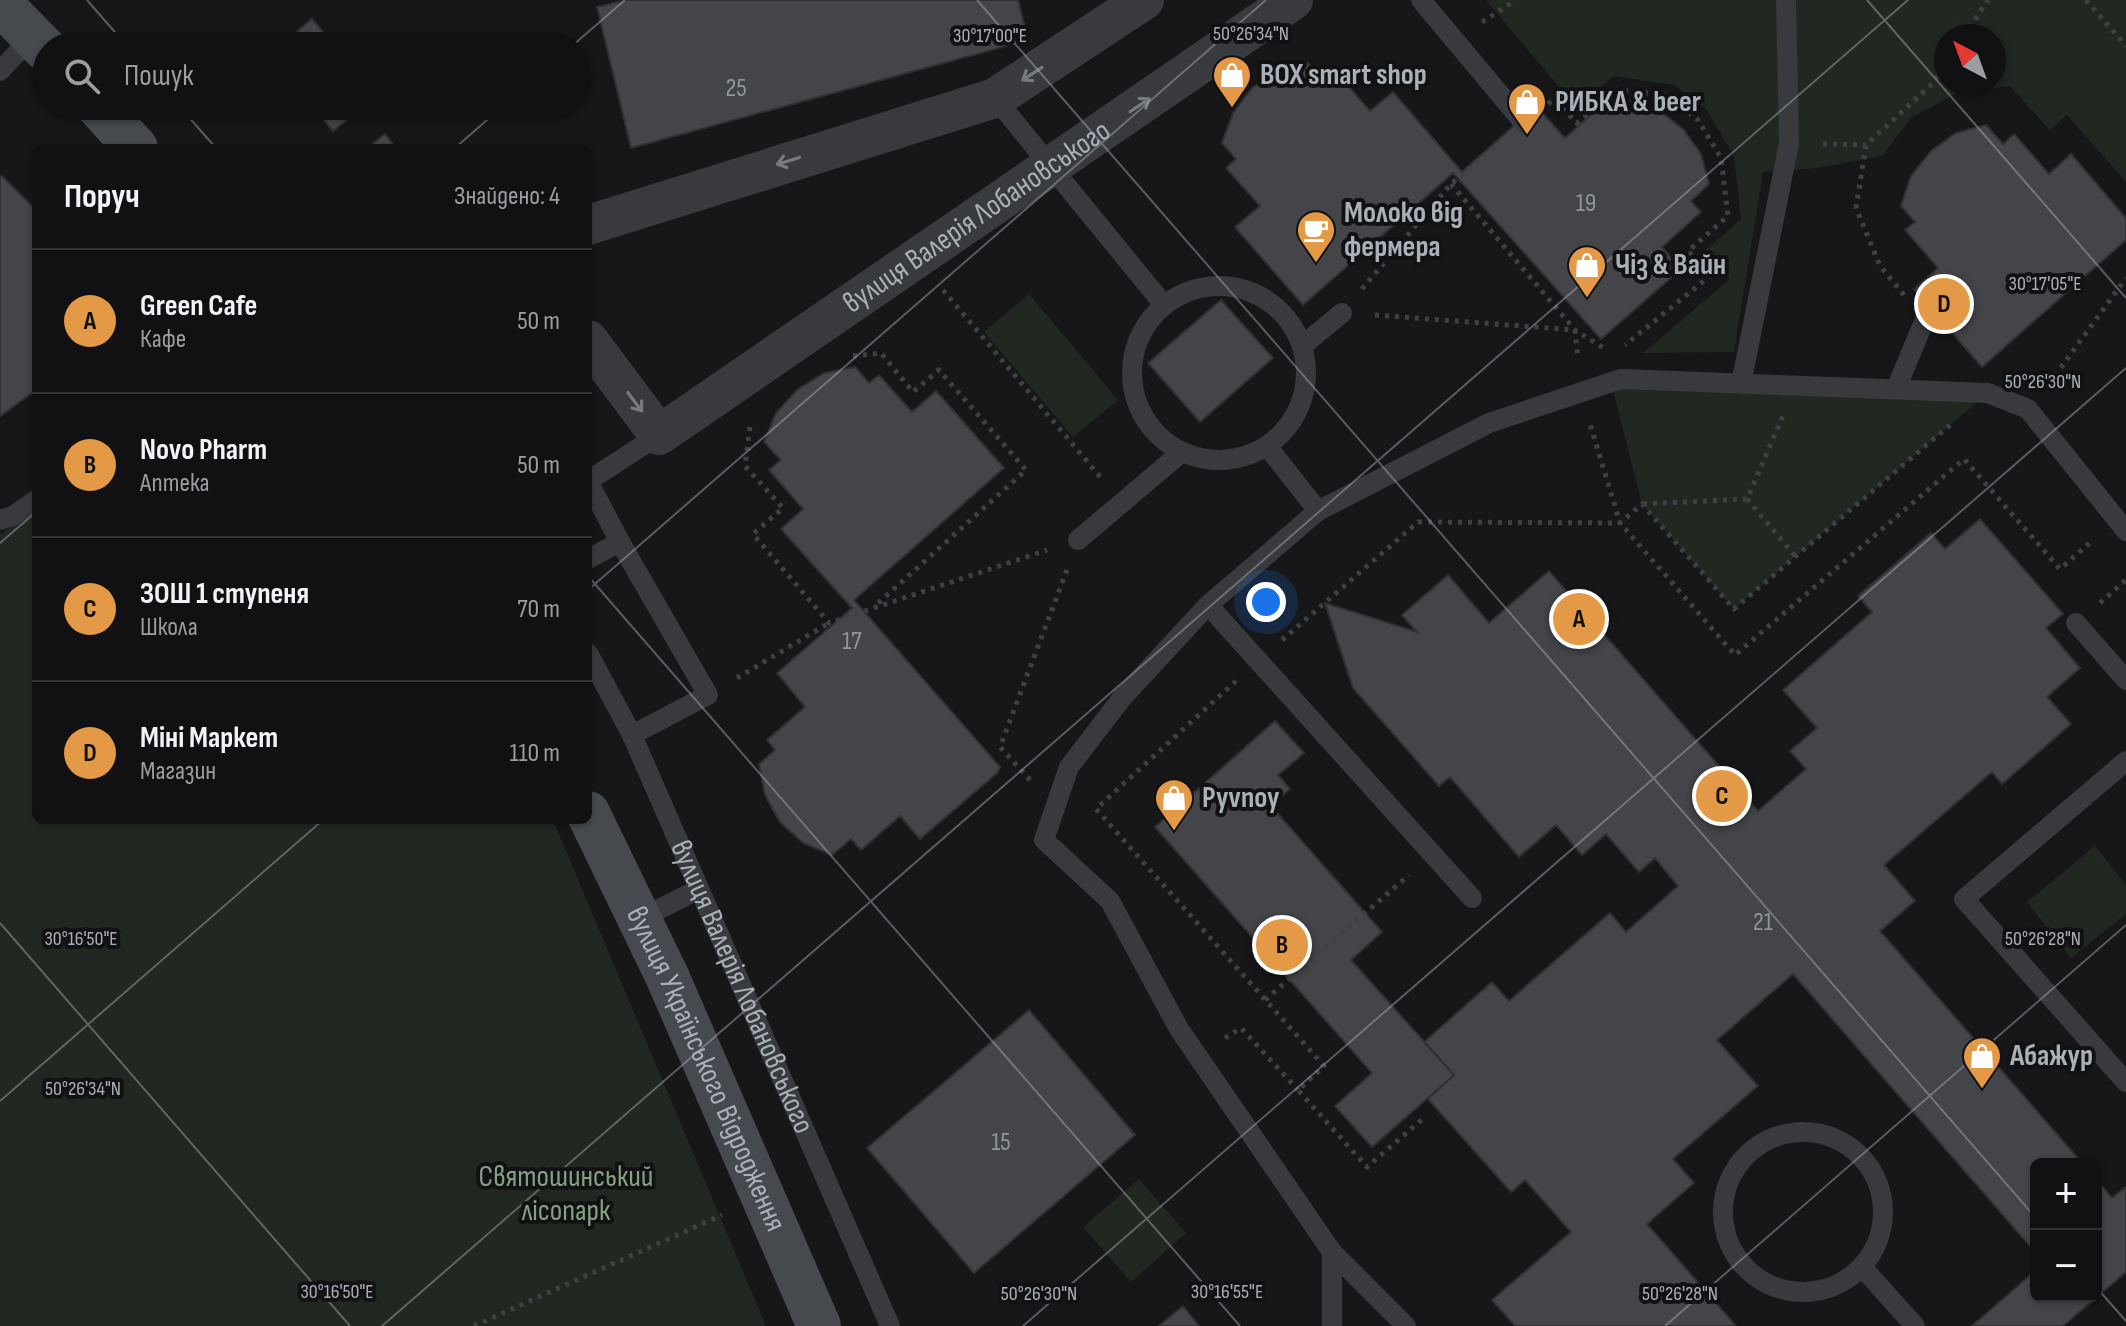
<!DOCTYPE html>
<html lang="uk">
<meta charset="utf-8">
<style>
body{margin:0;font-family:"Sofia Sans Condensed",sans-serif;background:#1e1f21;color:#f1f3f6}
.controls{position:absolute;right:24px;bottom:24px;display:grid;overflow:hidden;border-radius:12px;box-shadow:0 2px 6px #0004}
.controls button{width:72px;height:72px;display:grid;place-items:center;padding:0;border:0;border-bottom:2px solid #303133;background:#111113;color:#f1f3f6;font:40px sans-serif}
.compass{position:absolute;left:1934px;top:24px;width:72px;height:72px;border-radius:50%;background:#111113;box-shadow:0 2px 6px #0004;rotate:319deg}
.you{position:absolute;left:1266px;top:602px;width:28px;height:28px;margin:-20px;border:6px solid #fff;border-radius:50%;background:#1a73e8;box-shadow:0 0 0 12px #1a73e833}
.badge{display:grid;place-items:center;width:52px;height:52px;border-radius:50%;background:#e39945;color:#111;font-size:26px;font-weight:700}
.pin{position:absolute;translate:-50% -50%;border:4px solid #fff;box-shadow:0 2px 8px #0006}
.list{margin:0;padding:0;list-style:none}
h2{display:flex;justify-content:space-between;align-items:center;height:104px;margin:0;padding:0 32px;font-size:34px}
h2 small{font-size:26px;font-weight:400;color:#9c9da0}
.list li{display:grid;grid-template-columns:52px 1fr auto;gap:24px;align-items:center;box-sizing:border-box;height:144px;padding:0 32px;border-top:2px solid #303133}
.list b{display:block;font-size:30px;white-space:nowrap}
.list p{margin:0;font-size:26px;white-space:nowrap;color:#9c9da0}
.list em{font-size:26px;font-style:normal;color:#9c9da0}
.icon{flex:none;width:44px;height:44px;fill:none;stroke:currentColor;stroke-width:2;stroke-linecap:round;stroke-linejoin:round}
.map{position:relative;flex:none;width:2126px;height:1326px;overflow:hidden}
.search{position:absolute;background:#111113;box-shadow:0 2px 6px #0004;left:32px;top:32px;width:560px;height:88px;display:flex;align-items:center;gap:20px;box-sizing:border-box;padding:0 28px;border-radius:44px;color:#9c9da0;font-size:30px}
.panel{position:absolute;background:#111113;box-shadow:0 2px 6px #0004;left:32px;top:144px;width:560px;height:680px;border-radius:12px}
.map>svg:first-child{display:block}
.green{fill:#212821;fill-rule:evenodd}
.building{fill:#444549;stroke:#313134;stroke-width:2}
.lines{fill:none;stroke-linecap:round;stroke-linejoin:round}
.path{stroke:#3e4144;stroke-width:5;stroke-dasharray:4 6;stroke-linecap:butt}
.lane{stroke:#383a3d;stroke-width:20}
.street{stroke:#383a3d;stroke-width:40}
.secondary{stroke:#46494d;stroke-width:44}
.oneway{stroke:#777b80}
.ticks{fill:none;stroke:#aab0b7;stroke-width:2;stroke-opacity:0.45}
.labels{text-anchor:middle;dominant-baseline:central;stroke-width:8;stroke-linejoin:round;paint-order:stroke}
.number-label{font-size:26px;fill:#90959c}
.poi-label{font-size:30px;font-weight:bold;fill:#aab0b7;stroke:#121214;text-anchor:start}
.street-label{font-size:30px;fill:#aab0b7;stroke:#121214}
.park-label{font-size:30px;fill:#85a183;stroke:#121214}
.ticks-label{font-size:20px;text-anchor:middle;fill:#aab0b7;stroke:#121214;stroke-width:8;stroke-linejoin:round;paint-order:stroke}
</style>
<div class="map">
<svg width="2126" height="1326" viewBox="0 0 2126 1326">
<rect width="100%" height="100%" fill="#171719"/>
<path class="green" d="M1486,0H2126V182L2067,115L2050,130L2010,86L1958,92L1911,118L1882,156L1818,168L1763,172L1734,352L1643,353L1730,279L1705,251L1741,219L1734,156L1706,109L1674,85L1614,76L1576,107ZM1946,36H1994V84H1946Z
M1029,294L1118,400L1073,437L984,332Z
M1611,383L1988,393L1734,609L1642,504Z
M36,510V820H553L766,1326H0V534Z
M2095,846L2126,885V914L2071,958L2027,902Z
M1139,1179L1186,1233L1131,1282L1083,1227Z"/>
<path class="building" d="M626,0H1018L1028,40L631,148L597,7Z
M312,19L335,46H280Z
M1308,63L1324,82L1336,72L1370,111L1393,92L1462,172L1536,106L1565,138L1603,104L1612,114L1628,100L1658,110L1683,129L1701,154L1709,184L1691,201L1701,212L1662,247L1681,269L1601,339L1453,173L1303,305L1235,227L1260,206L1226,168L1236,159L1222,143L1233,113L1252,88L1278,72Z
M312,106H363L333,131Z
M1986,125L2003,144L2014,134L2049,174L2071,154L2126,218V240L1982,367L1914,289L1938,268L1905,230L1915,222L1901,206L1911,176L1931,151L1956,133Z
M385,134L396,148H367Z
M2,176L36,210V390L0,416V177Z
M1221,300L1273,358L1200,422L1148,363Z
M855,367L869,383L879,375L912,412L936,391L1004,468L854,600L1000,767L997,773L920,839L900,816L861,850L851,839L832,855L803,843L780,822L765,795L759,764L775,750L767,740L805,707L777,673L852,608L781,529L803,509L769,470L781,460L764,442L776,413L797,390L824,373Z
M1980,519L2063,614L2046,628L2080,668L2047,697L2071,724L2002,784L1992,772L1884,865L1915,901L1880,931L2083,1164H2036V1253L1793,974L1717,1040L1758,1086L1673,1159L1694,1183L1647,1224L1736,1326H1515L1492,1300L1571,1232L1525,1180L1511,1192L1428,1099L1454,1075L1424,1042L1492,982L1509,1001L1610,913L1626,932L1678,886L1655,858L1639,872L1606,834L1582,855L1556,825L1519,857L1450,777L1439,786L1353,688L1325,603L1417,632L1402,615L1448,575L1489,623L1549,571L1758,811L1806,769L1790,751L1817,728L1783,690L1872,612L1858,596L1931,533L1945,549Z
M1275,721L1304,753L1278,775L1290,789L1271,806L1382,932L1351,960L1454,1075L1372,1147L1335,1106L1372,1073L1155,827Z
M1029,1010L1135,1135L974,1273L867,1148Z
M2096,1179L2112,1198L2126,1187V1272L2063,1326H1972L2036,1270V1296H2096Z
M1183,1306L1199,1326H1159Z"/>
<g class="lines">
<path class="path" d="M2086,0L2126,46
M1482,22L1516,0
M1964,36L1988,0
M1548,104L1554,99L1577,123L1617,90L1665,95L1698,120L1721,158L1728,216L1688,251L1710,276L1625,345
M1823,144L1866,145
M1451,184L1575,330L1605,349
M1362,289L1451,184L1500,143
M943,290L1101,478
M1904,295L1880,266L1856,208L1866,145L1932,84L1946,64
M1375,315L1575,330L1578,359
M853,356L881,353L913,392L939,370L1026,470L875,606
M2049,384L2126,278
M1950,425L1734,609L1642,504L1620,523L1735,655L1964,459L2060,569L2093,540
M750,427L745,466L783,508L753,534L829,623L1047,550
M1747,499L1796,557
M1643,504L1747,499L1783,416
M2100,603L2126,580
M1282,640L1418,522L1620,523L1590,424
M737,678L829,623
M1236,681L1096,809L1324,1066L1298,1090L1367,1167L1426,1116
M1030,780L1000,747L1067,570
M1265,1000L1409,875
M1225,1038L1241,1028L1298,1090
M474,1326L722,1215"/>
<g class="lane">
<path d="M1421,0L1524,123"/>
<path d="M0,71L33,36"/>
<path d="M995,98L1164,305"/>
<circle cx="1219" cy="373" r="87"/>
<path d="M1302,346L1342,313"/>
<path d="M1741,384L1789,143L1786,0"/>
<path d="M1896,389L1925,319"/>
<path d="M1267,446L1318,511L1489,423L1621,379L1988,393L2028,409L2126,531"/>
<path d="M588,481L620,542L588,559"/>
<path d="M588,481L659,435"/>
<path d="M1318,511L1208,605L1122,698L1069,767L1044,840L1110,901L1179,1029L1332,1252"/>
<path d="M0,520L13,516L36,500"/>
<path d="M1078,540L1182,452"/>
<path d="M620,542L708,695L632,735"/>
<path d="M1208,605L1472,898"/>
<path d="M2076,623L2126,680"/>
<path id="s1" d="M588,653L632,735L890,1326"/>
<path d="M2126,761L1964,899L2126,1082"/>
<path d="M640,919L699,889"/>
<circle cx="1803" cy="1212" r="80"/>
<path d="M1862,1267L1915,1326"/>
<path d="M1332,1326V1252L1406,1326"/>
</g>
<g class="street">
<path d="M588,225L995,98L1144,0"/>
<path id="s2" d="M588,340L659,435L1293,0"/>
</g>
<g class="secondary">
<path d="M0,3L46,50"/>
<path d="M98,106L136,148"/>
<path id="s3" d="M588,813L667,976L819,1326"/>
</g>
</g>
<defs><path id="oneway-shaft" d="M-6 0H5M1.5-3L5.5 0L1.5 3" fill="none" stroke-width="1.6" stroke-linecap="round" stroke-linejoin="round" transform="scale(2)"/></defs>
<g class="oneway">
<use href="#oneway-shaft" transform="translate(1032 74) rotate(147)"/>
<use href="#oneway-shaft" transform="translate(1140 105) rotate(-34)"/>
<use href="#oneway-shaft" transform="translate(788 161) rotate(163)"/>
<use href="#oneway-shaft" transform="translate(635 402) rotate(53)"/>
</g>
<path class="ticks" d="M87,0L127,46M977,0L2036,1218M1867,0L2126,298M572,46L625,0M179,106L216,148M455,148L503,106M0,543L36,512M588,576L1240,1326M588,590L1266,0M0,923L350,1326M0,1101L323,820M2096,1287L2126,1321M382,1326L1908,0M1023,1326L2126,368M1665,1326L2126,925"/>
<defs>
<symbol id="shop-pin" viewBox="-11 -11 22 30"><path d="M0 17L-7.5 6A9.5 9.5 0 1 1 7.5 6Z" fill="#e39945" stroke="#121214"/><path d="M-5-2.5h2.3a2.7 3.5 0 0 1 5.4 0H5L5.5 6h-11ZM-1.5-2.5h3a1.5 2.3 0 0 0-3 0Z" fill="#fff"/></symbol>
<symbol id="cafe-pin" viewBox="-11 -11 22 30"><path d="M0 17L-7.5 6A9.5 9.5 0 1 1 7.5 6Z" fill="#e39945" stroke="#121214"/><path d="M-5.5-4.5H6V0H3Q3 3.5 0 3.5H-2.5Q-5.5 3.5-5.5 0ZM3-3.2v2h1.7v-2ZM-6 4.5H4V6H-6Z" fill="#fff"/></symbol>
</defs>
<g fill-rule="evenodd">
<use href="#shop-pin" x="1210" y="53" width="44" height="60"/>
<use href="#shop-pin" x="1505" y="80" width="44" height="60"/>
<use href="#cafe-pin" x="1294" y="208" width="44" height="60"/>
<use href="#shop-pin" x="1565" y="243" width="44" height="60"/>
<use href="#shop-pin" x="1152" y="776" width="44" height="60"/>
<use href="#shop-pin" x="1960" y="1034" width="44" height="60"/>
</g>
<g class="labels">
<g class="number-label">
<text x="736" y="88">25</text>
<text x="1586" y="203">19</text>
<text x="852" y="641">17</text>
<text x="1763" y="922">21</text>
<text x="1001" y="1142">15</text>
</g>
<g class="poi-label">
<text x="1260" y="75">BOX smart shop</text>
<text x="1555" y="102">РИБКА &amp; beer</text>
<text x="1344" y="213">Молоко від<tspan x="1344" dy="34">фермера</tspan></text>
<text x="1615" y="265">Чіз &amp; Вайн</text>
<text x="1202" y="798">Pyvnoy</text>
<text x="2010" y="1056">Абажур</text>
</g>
<g class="street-label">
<text stroke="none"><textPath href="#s2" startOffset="504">вулиця Валерія Лобановського</textPath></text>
<text stroke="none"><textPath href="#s1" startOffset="368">вулиця Валерія Лобановського</textPath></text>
<text stroke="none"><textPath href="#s3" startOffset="282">вулиця Українського Відродження</textPath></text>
</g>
<g class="park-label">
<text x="566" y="1177">Святошинський<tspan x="566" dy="34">лісопарк</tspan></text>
</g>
</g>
<g class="ticks-label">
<text x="1251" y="40">50°26'34"N</text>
<text x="990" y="42">30°17'00"E</text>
<text x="2045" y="290">30°17'05"E</text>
<text x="2043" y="388">50°26'30"N</text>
<text x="2043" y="945">50°26'28"N</text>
<text x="81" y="945">30°16'50"E</text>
<text x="83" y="1095">50°26'34"N</text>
<text x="337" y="1298">30°16'50"E</text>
<text x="1227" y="1298">30°16'55"E</text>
<text x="1039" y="1300">50°26'30"N</text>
<text x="1680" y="1300">50°26'28"N</text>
</g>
</svg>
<div class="controls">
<button>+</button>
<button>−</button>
</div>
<svg class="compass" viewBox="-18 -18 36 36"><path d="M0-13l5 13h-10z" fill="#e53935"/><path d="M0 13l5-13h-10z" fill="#9c9da0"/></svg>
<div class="you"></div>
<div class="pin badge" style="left:1579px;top:619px">A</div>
<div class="pin badge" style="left:1282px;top:945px">B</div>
<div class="pin badge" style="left:1722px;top:796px">C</div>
<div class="pin badge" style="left:1944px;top:304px">D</div>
<div class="search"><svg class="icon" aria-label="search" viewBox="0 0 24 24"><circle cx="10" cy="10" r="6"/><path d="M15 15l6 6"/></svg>Пошук</div>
<section class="panel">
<h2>Поруч<small>Знайдено: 4</small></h2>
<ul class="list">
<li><span class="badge">A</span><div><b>Green Cafe</b><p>Кафе</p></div><em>50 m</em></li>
<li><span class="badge">B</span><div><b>Novo Pharm</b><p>Аптека</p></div><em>50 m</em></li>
<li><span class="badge">C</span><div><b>ЗОШ 1 ступеня</b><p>Школа</p></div><em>70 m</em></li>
<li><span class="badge">D</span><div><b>Міні Маркет</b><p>Магазин</p></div><em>110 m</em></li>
</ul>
</section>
</div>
